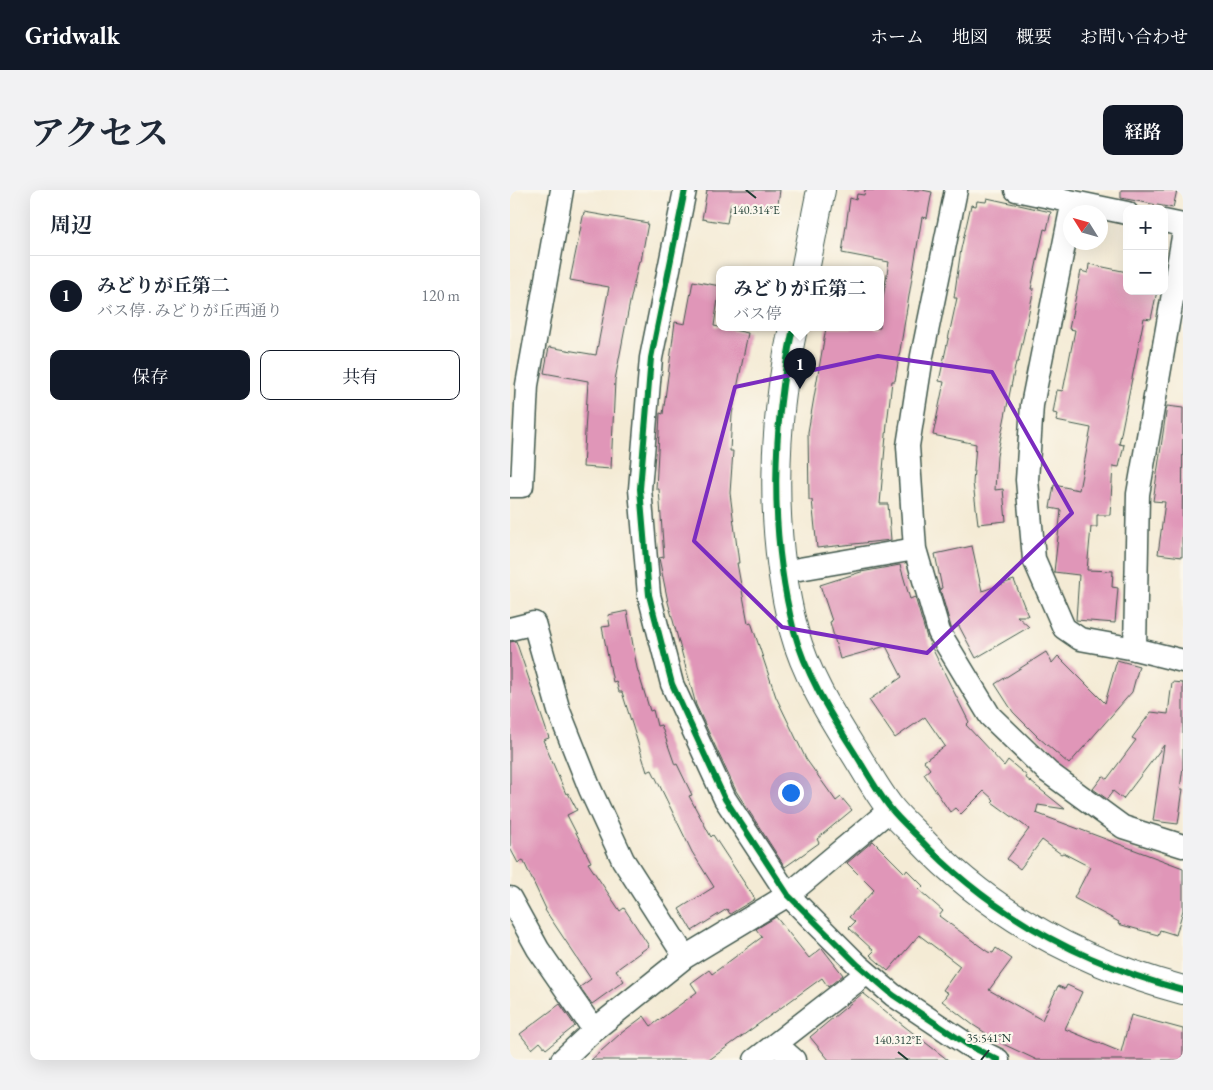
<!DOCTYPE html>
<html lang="ja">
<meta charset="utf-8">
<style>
body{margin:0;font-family:"EB Garamond","Noto Serif JP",serif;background:#f2f2f3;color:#1f2937}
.controls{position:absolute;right:15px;top:15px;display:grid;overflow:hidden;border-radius:10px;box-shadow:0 5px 20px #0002}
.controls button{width:45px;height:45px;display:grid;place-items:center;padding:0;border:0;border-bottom:1px solid #e0e1e3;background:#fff;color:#1f2937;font:25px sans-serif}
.compass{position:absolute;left:553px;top:15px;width:45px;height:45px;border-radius:50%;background:#fff;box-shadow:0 5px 20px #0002;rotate:307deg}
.you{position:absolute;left:280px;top:602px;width:18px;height:18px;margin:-12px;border:4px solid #fff;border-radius:50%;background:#1a73e8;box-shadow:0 0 0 8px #1a73e833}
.badge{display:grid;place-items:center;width:32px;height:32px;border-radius:50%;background:#111827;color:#fff;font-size:16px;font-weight:700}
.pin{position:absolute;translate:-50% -41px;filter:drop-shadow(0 1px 2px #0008)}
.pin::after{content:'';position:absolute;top:26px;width:18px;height:15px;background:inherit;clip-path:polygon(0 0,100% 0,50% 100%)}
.popup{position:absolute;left:206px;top:76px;width:168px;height:65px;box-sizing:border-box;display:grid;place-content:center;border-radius:10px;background:#fff;filter:drop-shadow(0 1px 4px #0005);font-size:16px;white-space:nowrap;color:#747a83}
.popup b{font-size:19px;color:#1f2937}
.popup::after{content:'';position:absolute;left:50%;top:100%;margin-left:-10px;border:10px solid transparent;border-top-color:#fff}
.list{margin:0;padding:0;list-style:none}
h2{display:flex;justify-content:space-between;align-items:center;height:65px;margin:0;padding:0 20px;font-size:21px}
h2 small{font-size:16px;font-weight:400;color:#747a83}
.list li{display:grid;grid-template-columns:32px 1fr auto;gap:15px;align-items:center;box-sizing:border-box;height:80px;padding:0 20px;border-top:1px solid #e0e1e3}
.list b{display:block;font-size:19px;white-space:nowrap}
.list p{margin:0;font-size:16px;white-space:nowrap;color:#747a83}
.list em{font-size:16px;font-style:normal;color:#747a83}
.actions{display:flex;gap:10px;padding:15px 20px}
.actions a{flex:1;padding:11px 0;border:1px solid #111827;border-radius:10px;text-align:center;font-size:18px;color:#111827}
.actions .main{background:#111827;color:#fff}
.map{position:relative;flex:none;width:673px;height:870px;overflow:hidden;border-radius:10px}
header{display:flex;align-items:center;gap:30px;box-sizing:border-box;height:70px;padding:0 25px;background:#111827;color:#fff}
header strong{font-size:24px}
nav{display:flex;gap:28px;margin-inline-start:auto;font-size:18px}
.intro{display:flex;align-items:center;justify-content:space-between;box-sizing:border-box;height:120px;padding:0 30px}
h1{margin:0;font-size:35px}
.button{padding:12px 22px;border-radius:10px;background:#111827;color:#fff;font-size:18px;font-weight:700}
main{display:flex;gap:30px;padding:0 30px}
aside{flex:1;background:#fff;border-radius:10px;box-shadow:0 5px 20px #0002}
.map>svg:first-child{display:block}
.building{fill:#e096b8}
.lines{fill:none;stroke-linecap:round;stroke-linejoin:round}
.street-casing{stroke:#3f574c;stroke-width:25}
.secondary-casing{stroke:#3f574c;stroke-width:30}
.street{stroke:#fff;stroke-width:22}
.secondary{stroke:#fff;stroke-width:28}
.cycleway-casing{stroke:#fbf7ec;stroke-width:9}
.cycleway{stroke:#00873e;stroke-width:6}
.marked{fill:none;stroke:#7b2cbf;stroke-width:4;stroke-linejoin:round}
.ticks{fill:none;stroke:#1f3d34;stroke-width:2}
.ticks-label{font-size:12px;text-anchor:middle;fill:#1f3d34;stroke:#fbf7ec;stroke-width:4.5;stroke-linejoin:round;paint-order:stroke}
</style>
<header>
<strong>Gridwalk</strong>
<nav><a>ホーム</a><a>地図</a><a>概要</a><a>お問い合わせ</a></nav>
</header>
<div class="intro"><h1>アクセス</h1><a class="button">経路</a></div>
<main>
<aside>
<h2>周辺<small></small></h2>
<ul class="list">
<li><span class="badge">1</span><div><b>みどりが丘第二</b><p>バス停 · みどりが丘西通り</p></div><em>120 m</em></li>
</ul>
<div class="actions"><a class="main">保存</a><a>共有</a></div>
</aside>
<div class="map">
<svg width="673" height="870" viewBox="0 0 673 870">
<rect width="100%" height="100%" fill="#fbf7ec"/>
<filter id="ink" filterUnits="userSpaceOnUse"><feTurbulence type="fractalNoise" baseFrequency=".02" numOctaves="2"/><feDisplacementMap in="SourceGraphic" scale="10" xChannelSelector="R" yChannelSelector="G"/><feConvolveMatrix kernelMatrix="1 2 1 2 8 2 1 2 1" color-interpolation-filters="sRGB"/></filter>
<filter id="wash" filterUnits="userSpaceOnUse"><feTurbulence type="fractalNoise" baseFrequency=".0096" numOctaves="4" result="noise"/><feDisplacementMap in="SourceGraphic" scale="20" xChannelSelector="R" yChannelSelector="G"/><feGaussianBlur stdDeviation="1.12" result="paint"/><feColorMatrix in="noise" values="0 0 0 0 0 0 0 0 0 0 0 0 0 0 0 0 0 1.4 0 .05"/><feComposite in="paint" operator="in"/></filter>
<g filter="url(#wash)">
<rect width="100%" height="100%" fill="#f4ebd5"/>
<g id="blocks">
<path class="building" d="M197,0H270L267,21L221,13L217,33L192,29Z
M355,0H412L422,2L417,28L412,27L385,191H382L377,234L370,314H378L381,350L307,358L302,310H299L298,242L316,138H370V125L379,72L332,63L340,8L346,10L347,4L354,5Z
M611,0H667L663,18L611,8Z
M477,8L541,22L537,40L534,39L521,99H524L508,172H506L487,266L485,300L493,299L496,331L468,334L463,293L466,254L423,245L434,192L429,191L447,108H444L451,59L461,15L466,16L467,11L476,12Z
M74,22L138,33L131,71H129L120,112L105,190L101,279L73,277L78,191L34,183L39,157L86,165L99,97L60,90Z
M579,74L617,82V101H647L641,129L634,128L609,254L614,255L609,277L603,276L600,325H587V337H581L577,380L603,381L602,397L608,398L605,433L566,430L569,385L544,382L551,320L540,318L544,295L569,300L581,238L546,231L548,224L543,223L547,200L553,201L565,140L559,139L571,81L578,83Z
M183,91L210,96L204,136L238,143L222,224L220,261H223L220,303L229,373H227L238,433L241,432L266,507L296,569L326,611L331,607L342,620L307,649L309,653L275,677L226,601L186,515L158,412L149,368L154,367L149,299H146L150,223L153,224L165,132L175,134Z
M657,216L673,218L672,367L648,364L655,312L643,311Z
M462,356L472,401L504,390L518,426H507L519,437L466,468L449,436L442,439L441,437L430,399L432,398L425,364Z
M390,375L400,409L405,407L417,448L459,532L456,535L494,576L498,570L517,586L516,588L555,619L528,615L526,623L673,678V720L666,745L650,740L648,745L608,734L609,732L564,708L580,677L553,663L551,664L532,650L510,679L497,669L519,639L482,612L484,610L474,601L451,624L445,618L440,622L414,584L420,579L414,571L435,556L415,527L385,548L359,510L392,487L376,456L330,469L320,432L322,431L310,395L351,382Z
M117,421L127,478L140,521L143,520L147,536L151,535L165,575L167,574L182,605L179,606L201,647L203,645L245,709L220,724L217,719L182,741L169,719L204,697L182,662L142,580L137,582L112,502H109L106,491L103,492L92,437L100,436L98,425Z
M6,451L39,548L33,550L56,604L58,603L67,620L57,625L81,672L78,673L110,721L114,718L139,756L106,780L114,791L82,814L70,797L81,789L35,720L36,719L13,670L8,673L0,658V452Z
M536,462L542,473L548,466L595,513L607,470L629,476L622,502L559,574L528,547L503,522L485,494Z
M662,492L673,493V577L670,599H673L668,634L643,631L654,555L613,609L603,601L597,609L583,599L593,586L597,589L626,550L622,548L641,522L658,524Z
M363,651L395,683L397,680L413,696L409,700L433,721L429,726L478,762L483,763L486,758L502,769L479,800L532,830L548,796L555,799L557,795L572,802L555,839L611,862L621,825L673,839V870H527L493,854L463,835L432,811L438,803L433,800L450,776L409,745L378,781L360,765L364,761L339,738L345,732L339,727L364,700L337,673Z
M266,727L299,768L312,758L333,785L318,797L312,788L199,870H81L110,844L134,826L141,836L187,802L181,793L199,780L202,784L252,747L246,739Z
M353,803L394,836L438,870H319L300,847Z
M50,814L65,836L36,859L30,852L22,859L10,844Z"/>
</g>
</g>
<g filter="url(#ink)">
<use href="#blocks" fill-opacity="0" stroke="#3f574c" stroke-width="1"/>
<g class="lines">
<defs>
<path id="street" d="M175,0L141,168L130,299L139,405L162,494L215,609L278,705L348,775L383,805L458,855L488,870
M446,0L412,166L398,256L405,359L429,442L480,526L538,582L613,637L673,656
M506,0L617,23
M560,25L522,215L517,290L524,369L554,438L570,449L625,459L673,471
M654,31L673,35
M0,296H12L17,195L52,0
M272,382L405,359
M0,439L24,433L49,521L80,599L113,670L175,767
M625,459L628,304L673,47
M0,708L28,759L84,840
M266,854L284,870
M52,870L84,840L175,767L278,705L381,619
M245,870L357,783"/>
<path id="secondary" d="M295,80L311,0
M283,138C262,237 259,343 284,441C295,482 319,522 341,557C354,577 366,600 381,619C389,629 399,638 408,647C480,724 572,773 673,800"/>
</defs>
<use href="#street" class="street-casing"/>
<use href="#secondary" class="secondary-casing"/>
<use href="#street" class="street"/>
<use href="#secondary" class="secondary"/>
<defs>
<path id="cycleway" d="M175,0L141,168L130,299L139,405L162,494L215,609L278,705L348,775L383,805L458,855L488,870
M283,138C262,237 259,343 284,441C295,482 319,522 341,557C354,577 366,600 381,619C389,629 399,638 408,647C480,724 572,773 673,800"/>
</defs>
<use href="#cycleway" class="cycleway-casing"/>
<use href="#cycleway" class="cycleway"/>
</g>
</g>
<path class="marked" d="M368,166L482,182L562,323L417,463L272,437L184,351L225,197Z"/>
<path class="ticks" d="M236,0L246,8M388,862L398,870M471,870L479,860"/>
<g class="ticks-label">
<text x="246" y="24">140.314°E</text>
<text x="479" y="852">35.541°N</text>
<text x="388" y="854">140.312°E</text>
</g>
</svg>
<div class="controls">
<button>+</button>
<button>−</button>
</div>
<svg class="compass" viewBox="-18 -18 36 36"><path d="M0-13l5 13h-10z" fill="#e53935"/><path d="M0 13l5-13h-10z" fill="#747a83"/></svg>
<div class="you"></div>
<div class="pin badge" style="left:290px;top:199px">1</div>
<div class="popup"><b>みどりが丘第二</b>バス停</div>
</div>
</main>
